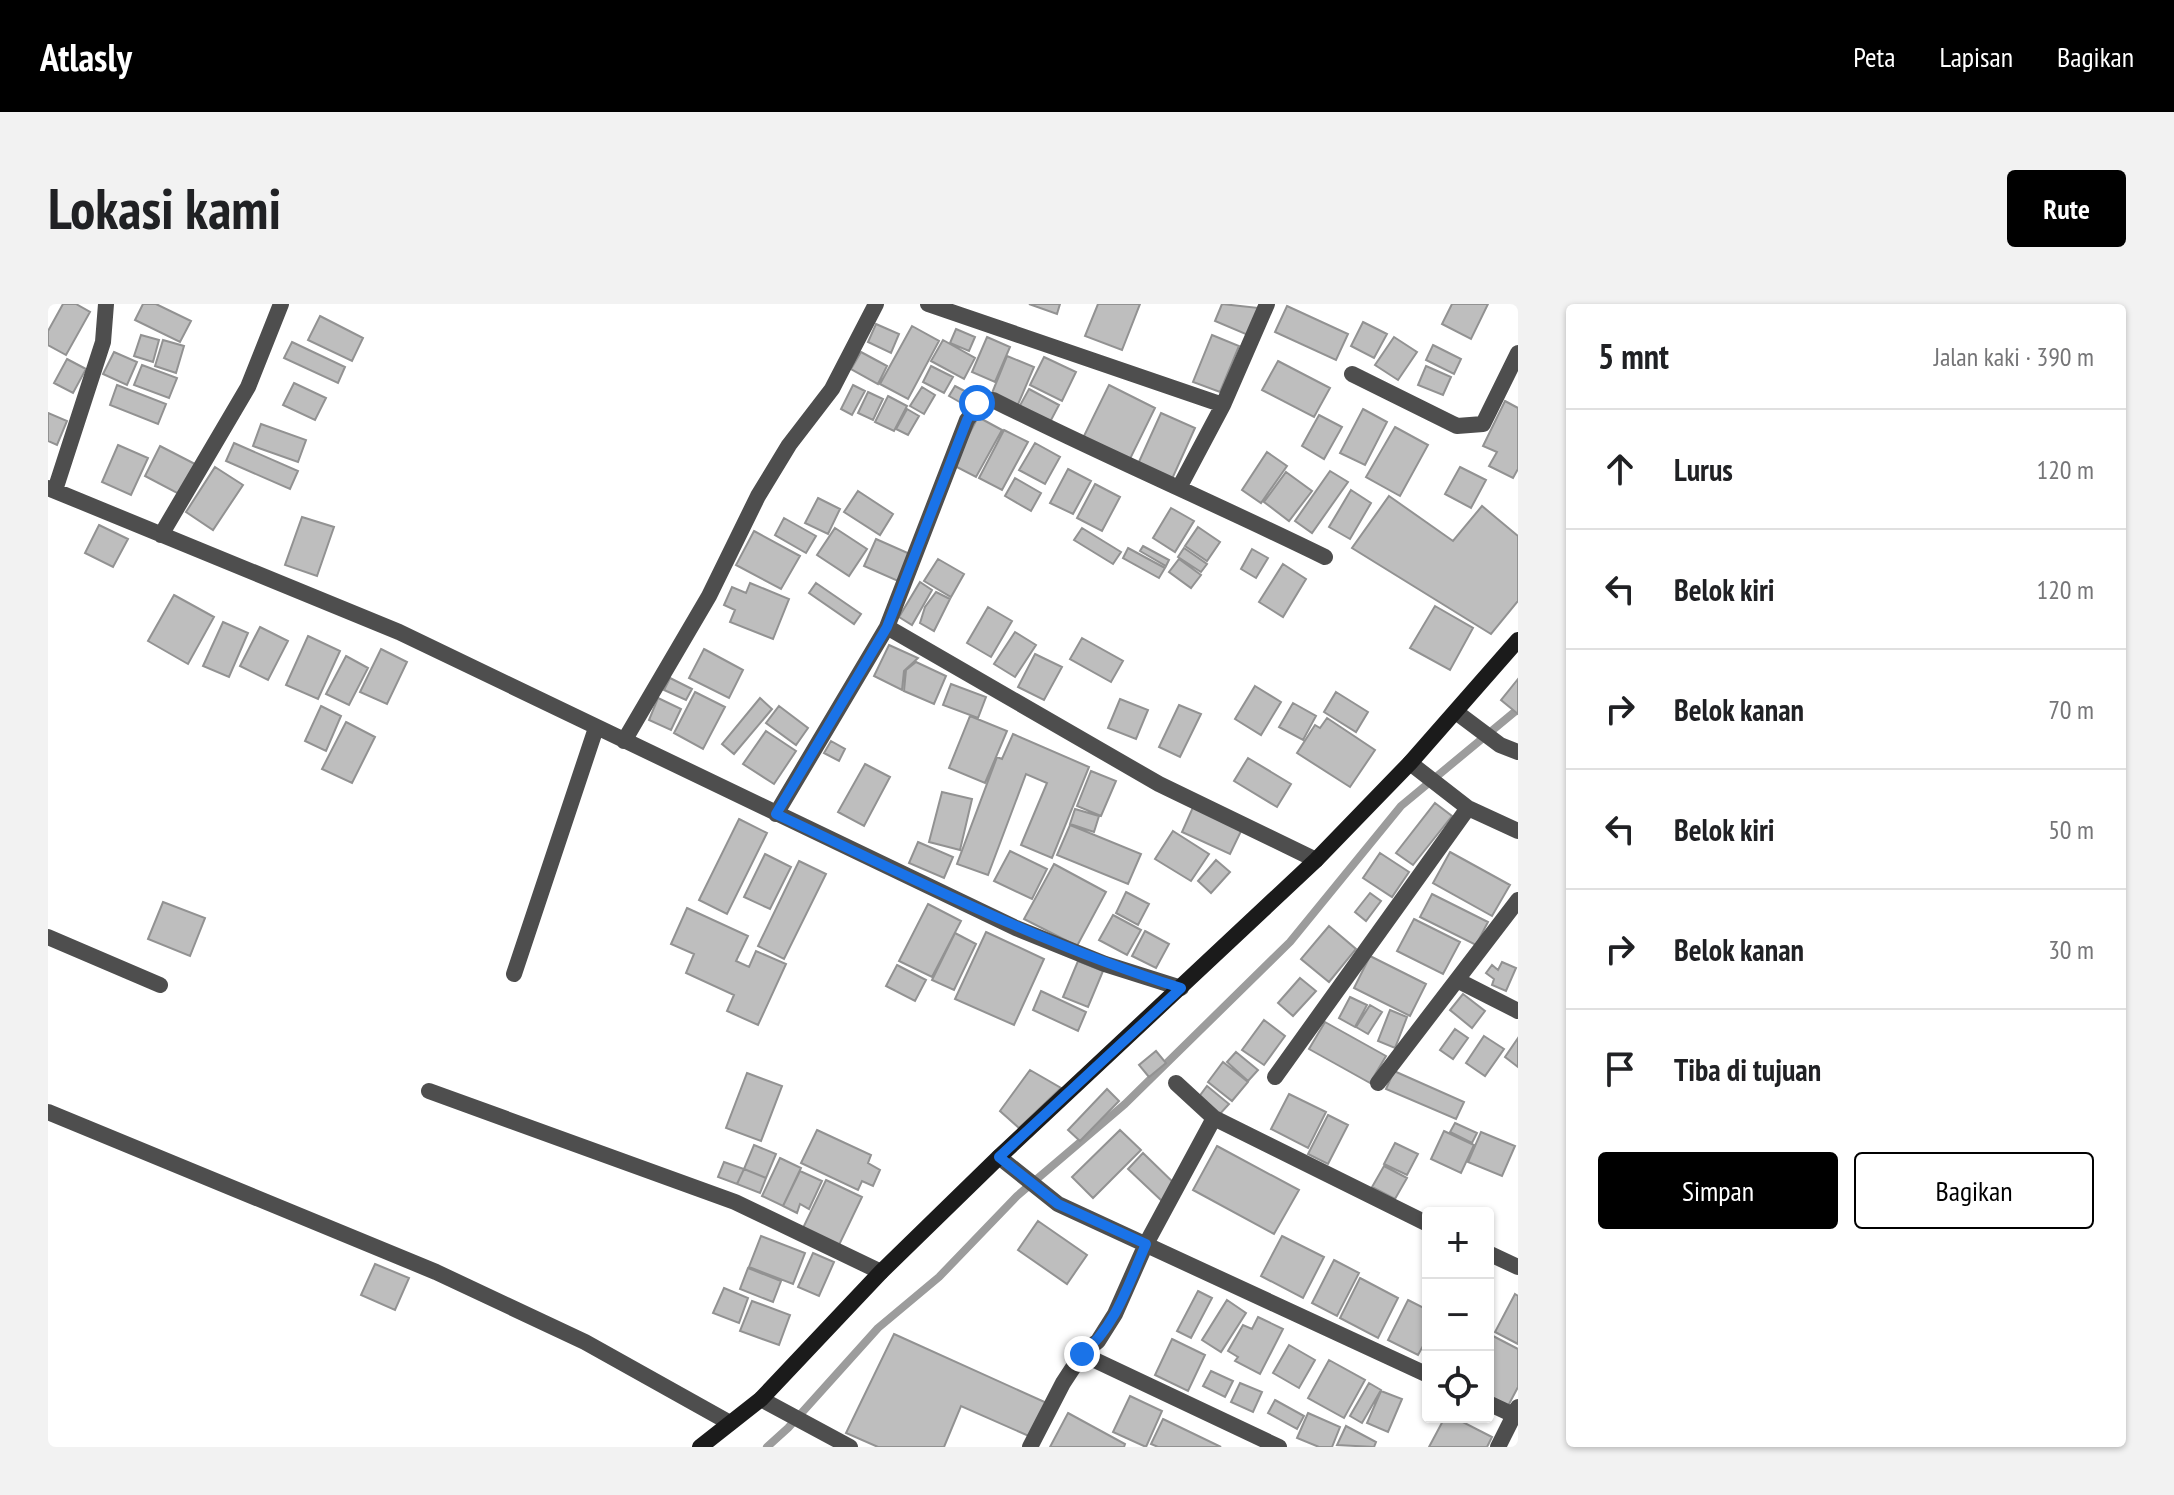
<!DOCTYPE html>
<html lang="id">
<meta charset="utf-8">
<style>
body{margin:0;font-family:"PT Sans Narrow",sans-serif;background:#f2f2f2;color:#202124}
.controls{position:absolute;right:24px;bottom:24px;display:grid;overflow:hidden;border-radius:8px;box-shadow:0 2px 6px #0004}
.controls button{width:72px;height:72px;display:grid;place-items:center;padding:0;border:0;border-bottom:2px solid #e0e0e0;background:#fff;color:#202124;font:40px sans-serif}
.stop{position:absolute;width:24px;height:24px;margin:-18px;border:6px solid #1a73e8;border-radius:50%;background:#fff}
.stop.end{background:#1a73e8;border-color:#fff;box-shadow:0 2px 8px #0008}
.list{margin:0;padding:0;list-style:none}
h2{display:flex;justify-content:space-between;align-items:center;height:104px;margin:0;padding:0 32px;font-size:34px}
h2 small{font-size:26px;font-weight:400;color:#757577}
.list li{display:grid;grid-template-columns:52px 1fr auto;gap:24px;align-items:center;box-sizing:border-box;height:120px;padding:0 32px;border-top:2px solid #e0e0e0}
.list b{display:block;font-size:30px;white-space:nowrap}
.list em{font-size:26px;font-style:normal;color:#757577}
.actions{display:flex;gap:16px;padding:24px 32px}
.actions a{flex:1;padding:18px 0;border:2px solid #000;border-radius:8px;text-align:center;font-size:28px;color:#000}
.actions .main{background:#000;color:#fff}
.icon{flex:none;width:44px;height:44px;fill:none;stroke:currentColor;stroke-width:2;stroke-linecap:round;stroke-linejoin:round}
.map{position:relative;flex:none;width:1470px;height:1143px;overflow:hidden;border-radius:8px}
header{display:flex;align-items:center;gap:48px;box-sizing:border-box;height:112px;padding:0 40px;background:#000;color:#fff}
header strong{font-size:38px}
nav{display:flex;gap:44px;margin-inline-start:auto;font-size:28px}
.intro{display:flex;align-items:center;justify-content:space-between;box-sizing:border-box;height:192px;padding:0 48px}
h1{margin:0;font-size:56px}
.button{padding:20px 36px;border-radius:8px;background:#000;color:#fff;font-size:28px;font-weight:700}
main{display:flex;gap:48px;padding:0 48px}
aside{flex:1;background:#fff;border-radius:8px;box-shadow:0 2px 6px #0004}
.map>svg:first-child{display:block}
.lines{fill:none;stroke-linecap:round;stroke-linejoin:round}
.stream{stroke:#9c9c9c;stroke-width:8}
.building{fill:#bebebe;stroke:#929292;stroke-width:2}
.minor{stroke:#4e4e4e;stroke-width:16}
.secondary{stroke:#1b1b1b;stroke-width:16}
.route{stroke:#1a73e8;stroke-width:10}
</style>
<header>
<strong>Atlasly</strong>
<nav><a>Peta</a><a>Lapisan</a><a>Bagikan</a></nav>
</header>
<div class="intro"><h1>Lokasi kami</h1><a class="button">Rute</a></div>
<main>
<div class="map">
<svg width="1470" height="1143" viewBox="0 0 1470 1143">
<rect width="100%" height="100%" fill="#fff"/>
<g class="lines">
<path class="stream" d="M719,1143L740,1124L830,1024L891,973L969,892L1077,800L1242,638L1353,502L1470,405"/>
</g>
<path class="building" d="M15,0H28L42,8L18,51L0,41V27Z
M95,0H108L143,17L132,38L87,16Z
M981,0H1012L1009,10Z
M1050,0H1092L1074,46L1037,32Z
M1174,0L1211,4L1200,31L1167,17Z
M1404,0H1440L1423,35L1394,20Z
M1239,2L1300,30L1288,56L1227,28Z
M272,12L315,34L304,57L260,36Z
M1315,18L1339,30L1326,54L1303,42Z
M828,20L851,30L843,49L820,38Z
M864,22L891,37L860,95L832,80Z
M908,25L927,33L921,47L902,39Z
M93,31L111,36L105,58L86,52Z
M1164,31L1191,42L1172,88L1145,78Z
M939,33L962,43L947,78L924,68Z
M1346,33L1369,48L1350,76L1327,61Z
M115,36L136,42L128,69L107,62Z
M895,36L927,54L916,75L883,57Z
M244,38L297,63L290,79L236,54Z
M1385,41L1413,55L1406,70L1378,56Z
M66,48L89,58L79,81L55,70Z
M813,48L839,62L830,80L803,65Z
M959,52L986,63L968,105L942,94Z
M996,53L1028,68L1014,97L982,81Z
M19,55L38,65L25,89L6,79Z
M1230,57L1282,84L1266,113L1214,86Z
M94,61L129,74L121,94L86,81Z
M883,62L905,73L896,89L875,78Z
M1378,62L1403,73L1395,91L1370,81Z
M246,79L278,94L267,116L235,101Z
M69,81L118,100L110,120L62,101Z
M805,81L817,87L804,111L793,105Z
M1061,81L1107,104L1080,159L1034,136Z
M907,82L930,94L924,105L901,92Z
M874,83L887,91L876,110L862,102Z
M981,85L1011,101L1001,120L970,105Z
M820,88L835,95L825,116L810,109Z
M840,92L859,102L846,127L827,118Z
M1457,97L1470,104V165L1465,174L1441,162L1449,148L1435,142Z
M859,105L871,112L860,131L848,125Z
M1315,105L1339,118L1317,161L1292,149Z
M0,109L19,117L9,141L0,137Z
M1113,109L1147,124L1124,175L1090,160Z
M1271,111L1294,123L1276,155L1254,142Z
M930,113L954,126L928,173L905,161Z
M213,120L258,136L250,158L205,142Z
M1347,123L1380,141L1352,192L1318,173Z
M956,126L980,138L954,186L931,174Z
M186,139L250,167L242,185L178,157Z
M987,139L1012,153L997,180L971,166Z
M70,141L100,154L83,191L54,178Z
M112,142L147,160L131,190L97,172Z
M1219,148L1239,162L1213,199L1194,186Z
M167,163L195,181L165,226L138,208Z
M1412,163L1438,176L1423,204L1397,190Z
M1020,165L1043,177L1025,210L1002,199Z
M1282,167L1300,178L1264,229L1247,217Z
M1238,168L1264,187L1241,217L1216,198Z
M967,174L993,189L983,207L957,192Z
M1047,180L1072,193L1054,227L1029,214Z
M1303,186L1323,199L1302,235L1281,223Z
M810,187L845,210L832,231L796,208Z
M1341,192L1405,237L1434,202L1470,232V297L1443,330L1304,244Z
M770,194L792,205L780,230L757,219Z
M1123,204L1146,217L1127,248L1105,234Z
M254,213L286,223L269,272L237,261Z
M736,214L768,232L758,249L727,231Z
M51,221L80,235L65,263L37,249Z
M1150,223L1172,238L1159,257L1137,242Z
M787,224L819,245L801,272L769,251Z
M1034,224L1073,248L1065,260L1026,236Z
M706,227L752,252L733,285L688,261Z
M828,235L862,250L850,277L816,262Z
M1095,242L1121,256L1118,262L1092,247Z
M1080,244L1117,264L1111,274L1075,254Z
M1136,244L1159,260L1153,268L1130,253Z
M1204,245L1220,254L1208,274L1193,265Z
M890,255L916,270L903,293L876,277Z
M1131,255L1153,271L1143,284L1121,268Z
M1235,260L1258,275L1235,313L1211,298Z
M872,278L884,286L864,321L851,313Z
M702,279L741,295L725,335L682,318L687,306L676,301L684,283L698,289Z
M768,279L813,310L806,320L761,289Z
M888,288L902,295L886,327L872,319L877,303Z
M126,291L166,313L140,360L100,337Z
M1387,302L1425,324L1402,366L1362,344Z
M940,303L964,317L943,353L919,339Z
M175,318L200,329L181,373L155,362Z
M212,323L240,337L220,376L192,362Z
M967,328L988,341L967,373L946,360Z
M260,332L292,347L270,395L238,381Z
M1034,334L1075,357L1063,378L1022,355Z
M841,341L870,354L856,367L854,386L826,372Z
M333,345L359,358L339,400L312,388Z
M656,345L695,366L681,394L641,374Z
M987,350L1014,363L996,396L970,383Z
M298,352L320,364L301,401L278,390Z
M868,358L898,372L886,400L856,387L858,366Z
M622,374L644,385L638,396L616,386Z
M1470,375V410L1453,396Z
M903,380L938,393L930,414L895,401Z
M1207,382L1233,398L1213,431L1187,415Z
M647,388L677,403L655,445L626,429Z
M1288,388L1320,408L1308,428L1276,408Z
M610,394L633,405L623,426L601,416Z
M712,394L724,405L686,450L674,440Z
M1072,395L1100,406L1088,435L1060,424Z
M1245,399L1268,412L1255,436L1231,423Z
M1131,401L1153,410L1132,453L1111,443Z
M273,402L293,412L278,447L257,437Z
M731,402L760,424L748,441L718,419Z
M922,412L959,427L937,479L901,464Z
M1279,414L1327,446L1302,483L1249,449L1267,421L1272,424Z
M298,418L327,433L304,479L274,465Z
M718,427L748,447L726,480L695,460Z
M965,430L1041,463L1004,554L973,541L999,479L978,470L940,571L909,560L949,453L954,455Z
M783,437L797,445L791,457L776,449Z
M1200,454L1243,480L1229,503L1186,477Z
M817,460L842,473L816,522L790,508Z
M1043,467L1068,477L1053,512L1029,502Z
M894,488L924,495L912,546L881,538Z
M1387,499L1404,512L1365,561L1348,549Z
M1146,501L1195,523L1182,550L1134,528Z
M1027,505L1051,512L1046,528L1022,520Z
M691,515L719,529L679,610L651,596Z
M1022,521L1093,550L1080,580L1009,551Z
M1125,527L1161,550L1143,577L1107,555Z
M870,538L905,553L896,574L861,559Z
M962,547L999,565L984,595L946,577Z
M1402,548L1462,581L1444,612L1385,579Z
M1332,549L1361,568L1344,593L1315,574Z
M717,550L743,563L722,605L696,593Z
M1168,556L1182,568L1163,589L1150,577Z
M751,557L778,570L736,655L710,642Z
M1006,560L1058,588L1029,642L976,615Z
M1078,588L1101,600L1090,621L1068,609Z
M1322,589L1333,597L1318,617L1307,608Z
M1384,590L1440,618L1428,641L1372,613Z
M115,598L157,614L142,652L100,635Z
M880,600L913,617L884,673L851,657Z
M639,604L700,632L688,657L701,663L708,647L738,660L710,721L679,707L686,691L638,669L646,650L623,640Z
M1065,611L1093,626L1079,651L1051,636Z
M1366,615L1412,638L1395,670L1349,647Z
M1281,622L1308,645L1281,678L1253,655Z
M1097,627L1121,640L1108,664L1084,652Z
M938,628L996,655L966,721L907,695Z
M907,629L928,640L906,686L884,676Z
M1322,652L1378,680L1362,712L1306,684Z
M1030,657L1055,667L1040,703L1015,693Z
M1454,658L1468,664L1458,687L1444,681L1446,675L1438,669L1444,661L1450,666Z
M849,661L878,676L867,697L838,682Z
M1252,674L1268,687L1245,712L1230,699Z
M993,687L1038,708L1030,727L985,706Z
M1415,690L1437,707L1424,724L1402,706Z
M1302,693L1319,701L1307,723L1291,714Z
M1322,701L1334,708L1320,730L1308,723Z
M1342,706L1359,713L1347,744L1330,737Z
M1216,716L1237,732L1216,761L1194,746Z
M1277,718L1338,752L1322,779L1261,745Z
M1407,725L1420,734L1405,755L1392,746Z
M1436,732L1456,745L1437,772L1418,759Z
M1470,734V763L1457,753Z
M1108,747L1118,759L1101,773L1091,761Z
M1188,748L1210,766L1200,777L1179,758Z
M1175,758L1200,778L1184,797L1160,778Z
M982,766L1013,784L971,824L952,807Z
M1346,767L1416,798L1408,815L1338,785Z
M699,769L734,782L713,837L678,824Z
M1159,782L1181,800L1171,811L1150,794Z
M1059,785L1071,797L1032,837L1020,826Z
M1241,790L1278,808L1260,844L1223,825Z
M1280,811L1300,821L1280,860L1260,850Z
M1407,819L1429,829L1424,839L1402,828Z
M769,826L823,851L820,859L832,866L825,882L814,877L810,886L753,859Z
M1072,826L1093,846L1045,894L1024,873Z
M1396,827L1426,841L1413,869L1383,855Z
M1433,828L1467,842L1454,872L1420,858Z
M1347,839L1370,850L1359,871L1336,860Z
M706,841L728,850L718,874L696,865Z
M1169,842L1251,886L1226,930L1145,886Z
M1095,849L1128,881L1114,897L1080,865Z
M732,854L753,864L735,902L714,892Z
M676,858L696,865L689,880L670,873Z
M1336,862L1359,874L1347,895L1324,883Z
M696,865L718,874L712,889L689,880Z
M752,867L774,877L761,905L752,900L749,909L735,902Z
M778,876L814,893L791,941L755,924Z
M990,917L1039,951L1019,980L970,946Z
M713,932L757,949L745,980L701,963Z
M1234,932L1276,953L1255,994L1213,972Z
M765,949L786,958L771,992L750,983Z
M1286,956L1311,969L1289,1012L1264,999Z
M327,960L361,974L347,1006L313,991Z
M700,964L733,977L725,998L692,985Z
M1312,974L1350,994L1330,1034L1292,1014Z
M676,984L700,994L691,1019L665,1009Z
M1150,987L1164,994L1143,1034L1129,1027Z
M1467,990L1470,992V1040L1447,1028Z
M1179,996L1198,1009L1173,1048L1154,1036Z
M1360,996L1380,1006V1033L1370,1051L1340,1036Z
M704,997L742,1011L731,1041L692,1027Z
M1210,1013L1235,1025L1212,1070L1187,1057L1190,1053L1180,1047L1195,1021L1204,1025Z
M846,1030L1001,1100L983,1133L913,1102L896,1143H830L798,1129Z
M1445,1032L1470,1045V1083L1460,1102L1440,1091V1042Z
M1124,1035L1157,1051L1140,1087L1107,1071Z
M1241,1041L1267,1056L1251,1084L1225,1069Z
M1281,1056L1317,1076L1296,1114L1260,1094Z
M1163,1067L1185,1077L1177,1093L1155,1082Z
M1192,1079L1214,1088L1205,1108L1183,1098Z
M1321,1079L1333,1086L1314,1119L1302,1112Z
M1333,1087L1354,1095L1340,1128L1319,1119Z
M1082,1092L1114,1107L1098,1143L1065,1128Z
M1227,1096L1256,1112L1249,1125L1220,1109Z
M1020,1109L1077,1140L1076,1143H1002Z
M1260,1109L1292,1123L1284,1143H1271L1249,1134Z
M1397,1113H1405L1444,1133L1439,1143H1381Z
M1115,1115L1173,1143H1110L1103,1140Z
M1298,1122L1328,1138L1326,1143L1289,1141Z"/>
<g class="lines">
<path class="minor" d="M880,0L1175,101
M1304,70L1409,122L1435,120L1470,49
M1132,182L1175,101L1219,0
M0,184L351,328L968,624L1057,660L1133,684
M7,186L55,38L58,0
M113,231L200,83L233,0
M839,323L1111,480L1268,556
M1408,408L1452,441L1470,448
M576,437L661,292L710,192L741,141L784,85L828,0
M1362,459L1420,504L1470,527
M728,510L839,323L919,116L935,96H945C1054,151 1167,199 1277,253
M0,633L112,681
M466,670L548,424
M1409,676L1470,707
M1227,773L1420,504
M1128,779L1166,814L1380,920
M1330,779L1470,596
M381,787L687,898L833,968
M0,808L388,968L537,1038L682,1119
M951,853L1010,900L1380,1071
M1440,949L1470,963
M1034,1050L1231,1143
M713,1095L802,1143
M1440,1099L1470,1113
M982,1143L1015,1079L1034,1050L1050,1037L1067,1010L1098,940L1166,814
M1450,1143L1470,1103"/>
<path class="secondary" d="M652,1143L713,1095L833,968L951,853L1268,556L1362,459L1470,336"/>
</g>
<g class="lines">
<path class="route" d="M929,99L919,116L839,323L728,510C862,573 992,640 1133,684L951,853L1010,900L1098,940C1081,978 1068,1023 1034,1050"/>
</g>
</svg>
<div class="controls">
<button>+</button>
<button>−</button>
<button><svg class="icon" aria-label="locate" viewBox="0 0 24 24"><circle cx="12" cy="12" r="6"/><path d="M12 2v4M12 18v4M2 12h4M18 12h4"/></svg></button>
</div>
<div class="stop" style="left:929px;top:99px"></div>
<div class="stop end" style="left:1034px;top:1050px"></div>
</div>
<aside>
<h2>5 mnt<small>Jalan kaki · 390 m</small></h2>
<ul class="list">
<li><svg class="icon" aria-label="ahead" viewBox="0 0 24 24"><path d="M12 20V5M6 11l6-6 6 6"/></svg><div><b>Lurus</b></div><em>120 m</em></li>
<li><svg class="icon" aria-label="left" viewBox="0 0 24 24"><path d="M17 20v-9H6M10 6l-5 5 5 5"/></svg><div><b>Belok kiri</b></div><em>120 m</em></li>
<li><svg class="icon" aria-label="right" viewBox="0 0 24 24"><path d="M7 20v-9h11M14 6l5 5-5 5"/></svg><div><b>Belok kanan</b></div><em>70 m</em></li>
<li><svg class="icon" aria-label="left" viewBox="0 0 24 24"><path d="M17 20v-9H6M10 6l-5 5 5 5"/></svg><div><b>Belok kiri</b></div><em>50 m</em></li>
<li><svg class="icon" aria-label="right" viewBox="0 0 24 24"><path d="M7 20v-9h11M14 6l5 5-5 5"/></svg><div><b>Belok kanan</b></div><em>30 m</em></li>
<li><svg class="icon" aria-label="arrive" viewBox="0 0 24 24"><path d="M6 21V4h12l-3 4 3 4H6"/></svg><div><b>Tiba di tujuan</b></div></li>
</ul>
<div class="actions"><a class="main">Simpan</a><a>Bagikan</a></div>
</aside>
</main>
